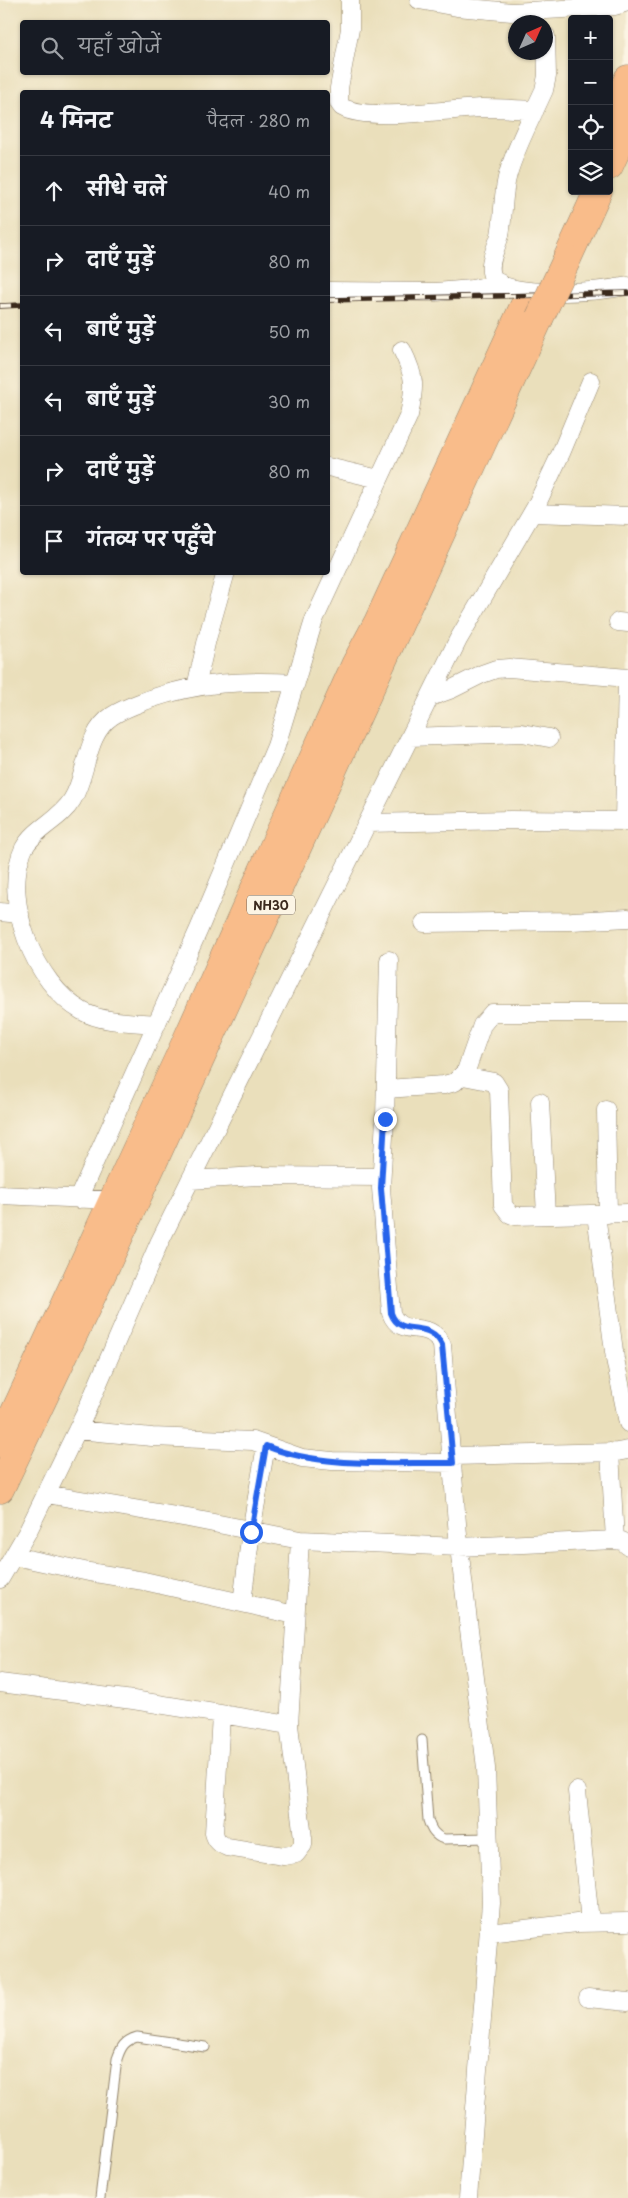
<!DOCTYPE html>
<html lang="hi">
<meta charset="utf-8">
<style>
body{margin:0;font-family:"Playpen Sans","Playpen Sans Deva",sans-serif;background:#20242c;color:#f1f3f6}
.controls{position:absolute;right:15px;top:15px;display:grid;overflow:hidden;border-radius:5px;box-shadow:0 1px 4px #0004}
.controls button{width:45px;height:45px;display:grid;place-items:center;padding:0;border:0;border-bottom:1px solid #363941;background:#171b24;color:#f1f3f6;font:25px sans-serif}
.compass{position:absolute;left:508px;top:15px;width:45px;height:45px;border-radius:50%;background:#171b24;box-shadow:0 1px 4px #0004;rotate:45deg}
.stop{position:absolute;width:15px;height:15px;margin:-11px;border:4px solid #2563eb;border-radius:50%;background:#fff}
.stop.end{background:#2563eb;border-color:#fff;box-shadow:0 1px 5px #0008}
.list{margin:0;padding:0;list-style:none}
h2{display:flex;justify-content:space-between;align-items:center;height:65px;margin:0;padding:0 20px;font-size:21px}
h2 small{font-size:16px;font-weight:400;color:#9ea1a6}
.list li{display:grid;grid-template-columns:32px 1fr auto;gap:15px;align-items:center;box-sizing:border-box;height:70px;padding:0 20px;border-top:1px solid #363941}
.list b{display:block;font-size:19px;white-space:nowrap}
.list em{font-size:16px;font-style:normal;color:#9ea1a6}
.icon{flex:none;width:28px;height:28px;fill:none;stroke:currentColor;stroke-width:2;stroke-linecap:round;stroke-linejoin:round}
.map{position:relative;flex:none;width:628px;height:2198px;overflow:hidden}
.search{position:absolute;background:#171b24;box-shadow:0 1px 4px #0004;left:20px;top:20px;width:310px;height:55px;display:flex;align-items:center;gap:12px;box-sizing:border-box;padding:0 18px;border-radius:5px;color:#9ea1a6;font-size:19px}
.panel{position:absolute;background:#171b24;box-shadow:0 1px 4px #0004;left:20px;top:90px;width:310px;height:485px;border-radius:5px}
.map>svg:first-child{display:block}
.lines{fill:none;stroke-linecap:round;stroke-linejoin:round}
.service-casing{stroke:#92846c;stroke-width:11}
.minor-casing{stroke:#92846c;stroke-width:19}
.trunk-casing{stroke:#92846c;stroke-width:29}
.service{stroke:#fff;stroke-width:9}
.minor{stroke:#fff;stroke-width:18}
.trunk{stroke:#f9bc8a;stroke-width:28}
.rail-casing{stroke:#3b2a1e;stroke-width:5.5}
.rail{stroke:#fcf5e5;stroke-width:4;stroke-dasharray:11;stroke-linecap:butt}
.trunk-bridge-casing{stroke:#92846c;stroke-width:29;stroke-linecap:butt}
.trunk-bridge{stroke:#f9bc8a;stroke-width:28}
.route{stroke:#2563eb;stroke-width:6}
.labels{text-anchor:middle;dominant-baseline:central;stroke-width:5;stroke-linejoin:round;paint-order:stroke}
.shield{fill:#fcf5e5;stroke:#75675a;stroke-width:1}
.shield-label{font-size:12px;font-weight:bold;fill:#3b2a1e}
</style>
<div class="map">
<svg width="628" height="2198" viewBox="0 0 628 2198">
<rect width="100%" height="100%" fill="#fcf5e5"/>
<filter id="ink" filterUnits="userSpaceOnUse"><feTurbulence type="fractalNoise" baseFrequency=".02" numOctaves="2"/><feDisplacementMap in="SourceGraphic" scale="10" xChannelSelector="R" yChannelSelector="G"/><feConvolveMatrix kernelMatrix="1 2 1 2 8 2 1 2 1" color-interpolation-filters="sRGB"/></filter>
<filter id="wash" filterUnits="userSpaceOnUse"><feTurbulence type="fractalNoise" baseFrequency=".0096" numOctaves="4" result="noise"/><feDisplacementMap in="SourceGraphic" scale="20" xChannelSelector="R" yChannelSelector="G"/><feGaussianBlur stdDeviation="1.12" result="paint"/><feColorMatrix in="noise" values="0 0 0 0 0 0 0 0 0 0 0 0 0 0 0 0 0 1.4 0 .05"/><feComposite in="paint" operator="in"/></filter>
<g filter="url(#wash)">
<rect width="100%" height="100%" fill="#eadfbb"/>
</g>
<g filter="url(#ink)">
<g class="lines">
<defs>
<path id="service" d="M422,1740L428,1820C431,1829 434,1836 444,1839L489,1838
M100,2198L117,2059C121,2047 124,2041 137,2037L205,2047"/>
<path id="minor" d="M350,0V29L339,88V103L342,107C368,122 448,109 482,108C499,108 517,109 535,110
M419,0L457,7L512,12L615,6L628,2
M546,36L547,76L544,90C532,117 516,146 508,174C502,194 504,215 500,235C497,247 485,267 494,279C511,300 602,291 628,286
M328,291L436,292L472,289L500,283
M328,467L379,479
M532,513L628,516
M618,622L628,623
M196,687L207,639L226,572
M430,697L452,689L482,674L496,669L509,668L628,678
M410,737L522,733L549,738
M624,821L627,678
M368,823L510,820L628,821
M0,912L20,914
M424,923L572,921L628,918
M389,960L385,1119L381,1188L391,1313C401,1340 429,1317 442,1345L459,1547L486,1768L491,1903L468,2198
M157,1024C133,1022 103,1023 82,1011C35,985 0,898 24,848C35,828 60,820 72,800C88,774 85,734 112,716C124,708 137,704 150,699C199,682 245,680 296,683
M463,1076L494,1082L499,1090L503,1205L510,1214L515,1216L628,1213
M386,1089L444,1085L455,1082L466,1071L482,1025L492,1013H628
M540,1102L546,1215
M606,1110L608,1214
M190,1180L257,1176L381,1177
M0,1195L113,1200
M78,1199L199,929L276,746L314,620L409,415C415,386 416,378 402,350
M596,1214L615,1359L628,1423
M77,1430L152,1437L253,1441L302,1458L332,1461L453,1463
M610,1452L615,1540
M453,1456L617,1452L628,1450
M46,1494L188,1518L300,1540L459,1547L615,1540L622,1541L628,1546
M14,1556L89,1572L144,1581L295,1615
M0,1579L28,1531L84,1416L159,1243L458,640L535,508L561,453L591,381
M242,1603L251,1531L266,1446
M0,1683L133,1700L289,1725
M221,1715L214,1833C216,1841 220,1844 227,1847L284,1856L296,1854L303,1845V1838L289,1725L300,1540
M577,1791L590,1922
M489,1933L577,1923L628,1922
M588,1998L628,2002"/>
<path id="trunk" d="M609,121L628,79
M609,166L628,125
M567,259L598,191
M0,1444L180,1055L356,663L378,622L523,308
M0,1489L96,1287L539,319"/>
</defs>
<use href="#service" class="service-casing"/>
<use href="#minor" class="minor-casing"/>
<use href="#trunk" class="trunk-casing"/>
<use href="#service" class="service"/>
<use href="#minor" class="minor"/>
<use href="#trunk" class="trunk"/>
<defs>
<path id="rail" d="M328,300L628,293
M0,306L22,305"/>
</defs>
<use href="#rail" class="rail-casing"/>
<use href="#rail" class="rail"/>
<defs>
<path id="trunk-bridge" d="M539,319L567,259"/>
</defs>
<use href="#trunk-bridge" class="trunk-bridge-casing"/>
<use href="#trunk-bridge" class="trunk-bridge"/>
</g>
</g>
<g class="lines" filter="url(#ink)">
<path class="route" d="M251,1532L266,1446C323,1469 393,1462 453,1463L442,1345C429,1317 401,1340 391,1313L381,1188L385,1119"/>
</g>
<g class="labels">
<rect class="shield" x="247" y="895.5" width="48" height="19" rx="4"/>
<g class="shield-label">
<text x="271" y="905">NH30</text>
</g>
</g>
</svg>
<div class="controls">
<button>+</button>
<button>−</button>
<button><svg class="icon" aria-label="locate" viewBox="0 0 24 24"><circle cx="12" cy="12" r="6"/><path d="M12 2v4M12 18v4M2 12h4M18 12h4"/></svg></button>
<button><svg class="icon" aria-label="layers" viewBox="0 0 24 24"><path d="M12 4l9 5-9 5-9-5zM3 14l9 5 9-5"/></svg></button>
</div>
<svg class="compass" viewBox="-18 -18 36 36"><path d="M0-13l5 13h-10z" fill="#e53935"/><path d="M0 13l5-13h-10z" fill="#9ea1a6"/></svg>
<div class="stop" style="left:251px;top:1532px"></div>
<div class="stop end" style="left:385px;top:1119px"></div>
<div class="search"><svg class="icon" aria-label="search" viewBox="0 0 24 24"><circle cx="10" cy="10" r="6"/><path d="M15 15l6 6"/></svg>यहाँ खोजें</div>
<section class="panel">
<h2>4 मिनट<small>पैदल · 280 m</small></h2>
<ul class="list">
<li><svg class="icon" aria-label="ahead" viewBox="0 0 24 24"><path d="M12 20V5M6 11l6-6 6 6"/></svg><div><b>सीधे चलें</b></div><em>40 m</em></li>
<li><svg class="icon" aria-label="right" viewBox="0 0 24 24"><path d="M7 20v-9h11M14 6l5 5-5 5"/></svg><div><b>दाएँ मुड़ें</b></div><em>80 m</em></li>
<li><svg class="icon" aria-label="left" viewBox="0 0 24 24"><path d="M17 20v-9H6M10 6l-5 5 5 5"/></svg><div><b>बाएँ मुड़ें</b></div><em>50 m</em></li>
<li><svg class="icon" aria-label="left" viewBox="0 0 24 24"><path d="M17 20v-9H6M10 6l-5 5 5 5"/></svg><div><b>बाएँ मुड़ें</b></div><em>30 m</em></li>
<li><svg class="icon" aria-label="right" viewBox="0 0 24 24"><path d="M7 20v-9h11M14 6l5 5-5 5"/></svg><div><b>दाएँ मुड़ें</b></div><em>80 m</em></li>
<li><svg class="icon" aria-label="arrive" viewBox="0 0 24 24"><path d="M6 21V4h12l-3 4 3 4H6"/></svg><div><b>गंतव्य पर पहुँचे</b></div></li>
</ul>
</section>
</div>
